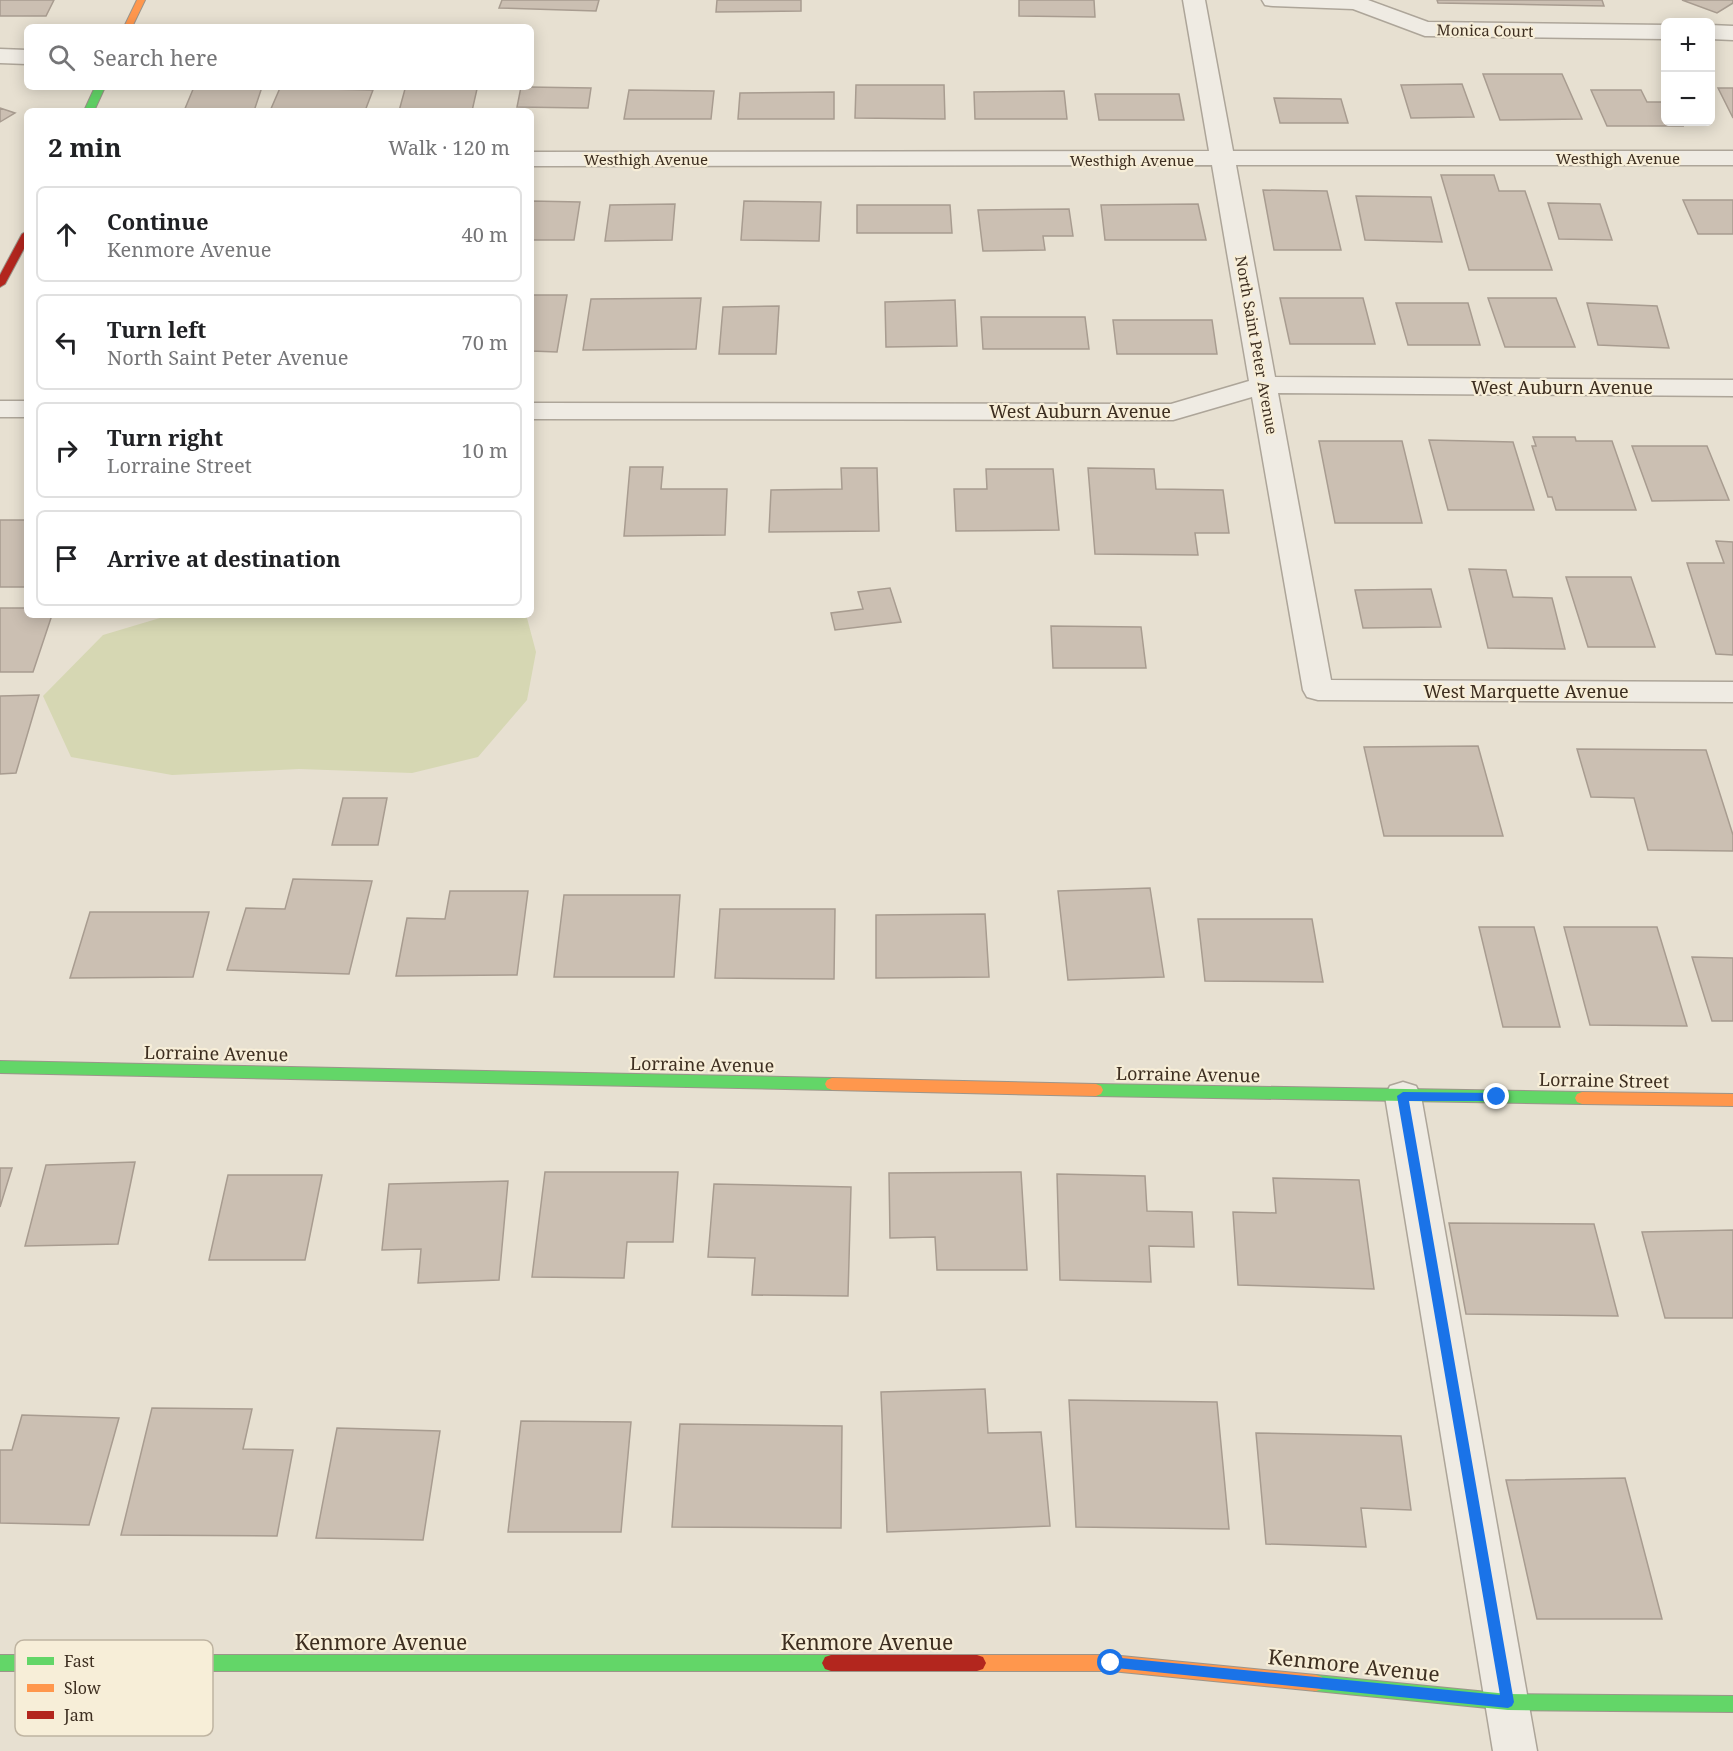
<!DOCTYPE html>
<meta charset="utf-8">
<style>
body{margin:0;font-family:"Noto Serif",serif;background:#f6f6f6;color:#202124}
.controls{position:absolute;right:18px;top:18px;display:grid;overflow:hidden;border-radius:9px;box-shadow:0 3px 15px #0003}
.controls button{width:54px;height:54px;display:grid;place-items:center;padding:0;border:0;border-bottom:2px solid #e0e0e0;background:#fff;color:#202124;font:30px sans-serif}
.stop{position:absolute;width:18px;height:18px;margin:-14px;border:4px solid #1a73e8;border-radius:50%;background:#fff}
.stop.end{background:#1a73e8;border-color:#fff;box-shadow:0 2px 6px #0008}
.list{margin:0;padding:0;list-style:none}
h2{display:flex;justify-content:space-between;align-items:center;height:78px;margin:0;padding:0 24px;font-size:26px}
h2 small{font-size:20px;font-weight:400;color:#757577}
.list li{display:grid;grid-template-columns:39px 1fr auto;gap:18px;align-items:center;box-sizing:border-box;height:96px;margin:0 12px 12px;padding:0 12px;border:2px solid #e0e0e0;border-radius:9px}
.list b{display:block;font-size:22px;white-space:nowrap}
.list p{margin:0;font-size:20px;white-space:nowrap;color:#757577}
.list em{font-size:20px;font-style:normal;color:#757577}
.icon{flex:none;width:33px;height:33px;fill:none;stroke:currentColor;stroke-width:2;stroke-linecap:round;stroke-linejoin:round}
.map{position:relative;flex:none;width:1733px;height:1751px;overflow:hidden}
.search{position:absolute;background:#fff;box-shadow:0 3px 15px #0003;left:24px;top:24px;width:510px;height:66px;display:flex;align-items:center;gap:15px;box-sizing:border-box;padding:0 21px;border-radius:9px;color:#757577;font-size:22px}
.panel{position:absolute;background:#fff;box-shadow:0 3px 15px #0003;left:24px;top:108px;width:510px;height:510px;border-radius:9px}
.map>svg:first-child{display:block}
.green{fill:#d6d7b3}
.building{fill:#cbbfb2;stroke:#a89c90;stroke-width:1.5}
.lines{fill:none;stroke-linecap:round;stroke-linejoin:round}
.street-casing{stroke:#ada599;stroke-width:3}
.fast-casing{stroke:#9c958a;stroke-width:2}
.slow-casing{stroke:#9c958a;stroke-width:2}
.jam-casing{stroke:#9c958a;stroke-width:2}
.street{fill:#efebe3;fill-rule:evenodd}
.fast{fill:#63d668;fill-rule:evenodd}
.slow{fill:#ff974d;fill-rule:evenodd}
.jam{fill:#b3261e;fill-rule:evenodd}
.route{fill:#1a73e8}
.labels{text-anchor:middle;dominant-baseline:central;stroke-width:4.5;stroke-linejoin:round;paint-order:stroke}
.far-street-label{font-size:15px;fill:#3d2e20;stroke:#f7eed8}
.street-label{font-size:18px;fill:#3d2e20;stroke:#f7eed8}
.near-street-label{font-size:21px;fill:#3d2e20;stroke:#f7eed8}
.key{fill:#f7eed8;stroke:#bfb4a1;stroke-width:1.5}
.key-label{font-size:16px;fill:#3d2e20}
</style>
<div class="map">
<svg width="1733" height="1751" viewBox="0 0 1733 1751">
<rect width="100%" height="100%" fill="#e7e0d1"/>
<path class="green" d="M170,615H519L527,618L536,652L527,700L478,757L412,773L299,769L172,775L71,757L43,696L103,635Z"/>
<path class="building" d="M0,0H54L46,16H0Z
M502,0H599L596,11L499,8Z
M717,0H801V11L716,12Z
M1019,0H1094L1095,17L1019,16Z
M1437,0H1602L1604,6L1438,3Z
M1682,0H1733V3L1717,13Z
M1483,74H1562L1582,119L1500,120Z
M1462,84L1474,117L1411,118L1401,85Z
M856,85H944L945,119L855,118Z
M194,87H262L254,111H184Z
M521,87H528L591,88L588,108L517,107Z
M280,88L373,90L365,111H270Z
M1718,88H1733V118Z
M405,89H477L472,111H399Z
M629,90L714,91L711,119H624Z
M1591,90H1641L1647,102H1666V122H1681L1683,126H1607Z
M1064,91L1067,119H975L974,92Z
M834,92V119H738L740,93Z
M1095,94H1179L1184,120H1099Z
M1274,98L1341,99L1348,123H1280Z
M0,108L15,113L0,122Z
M1441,175H1494L1499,191H1525L1552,270H1469Z
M1263,190L1327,191L1341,250H1274Z
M1356,196L1431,197L1442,242L1365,240Z
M1683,200H1733V234H1698Z
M531,201L580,202L574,240H531Z
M744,201L821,202L819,241L741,240Z
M1548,203L1600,204L1612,240L1559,239Z
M675,204L672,240L605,241L610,205Z
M1198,204L1206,240H1105L1101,205Z
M857,205H950L952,233H857Z
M1069,209L1073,236H1043L1045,250L983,251L978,210Z
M531,295H567L557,352L531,351Z
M701,298L696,349L583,350L591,299Z
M1280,298H1363L1375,344H1290Z
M1488,298H1556L1575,347H1505Z
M955,300L957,346L886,347L885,302Z
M1396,303H1468L1480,345H1408Z
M1587,303L1657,306L1669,348L1598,345Z
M779,306L776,354H719L723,307Z
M981,317H1085L1089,349H983Z
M1113,320H1212L1217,354H1117Z
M1533,437H1575L1576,441H1612L1636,510H1556L1552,497H1548L1532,446H1536Z
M1429,440L1513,442L1534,510H1448Z
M1319,441H1402L1422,523H1335Z
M1632,446H1707L1729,500L1652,501Z
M630,467H663L661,489H727L725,535L624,536Z
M841,468H877L879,531L769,532L771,490L842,489Z
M1088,468L1154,469L1156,489L1223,490L1229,533H1195L1198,555L1095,554Z
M986,469H1053L1059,530L956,531L954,489H987Z
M0,520H27V587H0Z
M1716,541L1733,542V655L1716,654L1687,563H1724Z
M1469,569L1506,570L1513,597L1552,598L1565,649L1488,648Z
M1566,577H1631L1655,647H1588Z
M890,588L901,622L835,630L831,613L863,609L858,592Z
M1431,589L1441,627L1363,628L1355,590Z
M0,608H27V615H52L33,672H0Z
M1051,626L1141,627L1146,668H1053Z
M39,695L16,773L0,774V696Z
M1478,746L1503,836H1384L1364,747Z
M1577,749L1706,750L1733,835V851L1648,850L1634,798L1591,797Z
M343,798H387L378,845H332Z
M293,879L372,881L349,974L227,970L246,908L285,909Z
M1150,888L1164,977L1068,980L1058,891Z
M450,891H528L517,975L396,976L407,918L445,919Z
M564,895H680L674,977H554Z
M720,909H835L834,979L715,978Z
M90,912H209L193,977L70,978Z
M985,914L989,977L876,978V915Z
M1198,919H1312L1323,982L1205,981Z
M1479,927H1534L1560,1027H1503Z
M1564,927H1657L1687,1026L1590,1025Z
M1692,957L1733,958V1021H1712Z
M135,1162L118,1244L25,1246L46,1165Z
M0,1168H12L0,1207Z
M545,1172H678L673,1242H627L624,1278L532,1277Z
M1021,1172L1027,1270H937L935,1237L890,1238L889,1173Z
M1057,1174L1145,1176L1147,1211L1192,1212L1194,1247L1149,1246L1151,1282L1060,1280Z
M228,1175H322L305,1260H209Z
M1273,1178L1359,1180L1374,1289L1238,1285L1233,1212L1276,1213Z
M508,1181L499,1280L418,1283L421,1249L382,1250L389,1184Z
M714,1184L851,1187L848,1296L752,1295L755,1258L708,1257Z
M1449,1223L1594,1224L1618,1316L1466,1314Z
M1733,1230V1318H1665L1642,1232Z
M985,1389L988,1433L1041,1432L1050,1526L887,1532L881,1392Z
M1069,1400L1217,1402L1229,1529L1076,1527Z
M152,1408L252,1409L243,1449L293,1450L277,1536L121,1535Z
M22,1415L119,1418L89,1525L0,1523V1450H12Z
M521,1421L631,1422L621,1532H508Z
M680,1424L842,1426L841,1528L672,1527Z
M337,1428L440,1431L423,1540L316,1538Z
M1256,1433L1401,1436L1411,1510L1361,1508L1366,1547L1266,1544Z
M1625,1478L1662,1619H1537L1506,1480Z"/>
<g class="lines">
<defs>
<path id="street" d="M1183,0H1205L1233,151H1733V165H1236L1275,377L1733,380V396L1278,393L1331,680L1733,682V702L1318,700L1307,697L1303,690L1252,397L1173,420L531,419V403L1171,404L1249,381L1212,165L531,166V152L1209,151Z
M1262,0H1368L1428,22L1666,25V39L1425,36L1353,9L1273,6L1265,5Z
M1710,25L1733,26V40L1710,39Z
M0,49L27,50V64L0,63Z
M0,401H27V417H0Z
M1403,1082L1416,1086L1421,1096L1537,1751H1493L1385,1096L1390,1086Z"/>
<path id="fast" d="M95,87H105L94,111H84Z
M0,1061L832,1078L837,1080L839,1084L837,1088L832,1090L0,1073Z
M1096,1084L1582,1092L1587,1094L1589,1098L1587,1102L1582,1104L1096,1096L1091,1094L1089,1090L1091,1086Z
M0,1655H831L837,1657L840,1663L837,1669L831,1671H0Z
M1316,1675L1508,1694L1733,1696V1712L1508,1710L1316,1691L1310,1689L1307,1683L1310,1677Z"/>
<path id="slow" d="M137,0H145L132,27H124Z
M832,1078L1096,1084L1101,1086L1103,1090L1101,1094L1096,1096L832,1090L827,1088L825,1084L827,1080Z
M1582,1092L1733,1094V1106L1582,1104L1577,1102L1575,1098L1577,1094Z
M977,1655H1111L1316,1675L1322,1677L1325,1683L1322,1689L1316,1691L1111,1671H977L971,1669L968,1663L971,1657Z"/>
<path id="jam" d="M27,231V243L5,284L0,287V275L22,234Z
M831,1655H977L983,1657L986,1663L983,1669L977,1671H831L825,1669L822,1663L825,1657Z"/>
</defs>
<use href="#street" class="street-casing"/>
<use href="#fast" class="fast-casing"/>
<use href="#slow" class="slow-casing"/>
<use href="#jam" class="jam-casing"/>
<use href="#street" class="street"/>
<use href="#fast" class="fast"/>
<use href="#slow" class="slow"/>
<use href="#jam" class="jam"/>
</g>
<path class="route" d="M1403,1092L1497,1093L1502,1097L1497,1101H1409L1514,1702L1512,1706L1508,1708L1106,1667V1658L1111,1657L1500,1695L1397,1096Z"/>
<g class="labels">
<g class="far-street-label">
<text transform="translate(1485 30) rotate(1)">Monica Court</text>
<text x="1618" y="158">Westhigh Avenue</text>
<text x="646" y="159">Westhigh Avenue</text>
<text x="1132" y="160">Westhigh Avenue</text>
<text transform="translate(1257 345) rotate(80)">North Saint Peter Avenue</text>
</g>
<g class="street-label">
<text x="1562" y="387">West Auburn Avenue</text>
<text x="1080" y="411">West Auburn Avenue</text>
<text x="1526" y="691">West Marquette Avenue</text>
<text transform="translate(216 1053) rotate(1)">Lorraine Avenue</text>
<text transform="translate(702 1064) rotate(1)">Lorraine Avenue</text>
<text transform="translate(1188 1074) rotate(1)">Lorraine Avenue</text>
<text transform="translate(1604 1080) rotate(1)">Lorraine Street</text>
</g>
<g class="near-street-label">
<text x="381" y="1642">Kenmore Avenue</text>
<text x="867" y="1642">Kenmore Avenue</text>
<text transform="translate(1354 1665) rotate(6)">Kenmore Avenue</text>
</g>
</g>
<rect x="15" y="1640" width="198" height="96" rx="9" class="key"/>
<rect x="27" y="1657" width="27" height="8" fill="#63d668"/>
<rect x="27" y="1684" width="27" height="8" fill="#ff974d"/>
<rect x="27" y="1711" width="27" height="8" fill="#b3261e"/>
<g class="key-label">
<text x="64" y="1667">Fast</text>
<text x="64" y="1694">Slow</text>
<text x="64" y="1721">Jam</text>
</g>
</svg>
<div class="controls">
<button>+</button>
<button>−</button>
</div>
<div class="stop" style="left:1111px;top:1663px"></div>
<div class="stop end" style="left:1497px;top:1097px"></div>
<div class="search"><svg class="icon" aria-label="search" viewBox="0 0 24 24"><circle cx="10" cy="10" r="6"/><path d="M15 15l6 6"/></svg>Search here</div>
<section class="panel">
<h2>2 min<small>Walk · 120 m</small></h2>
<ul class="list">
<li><svg class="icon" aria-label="ahead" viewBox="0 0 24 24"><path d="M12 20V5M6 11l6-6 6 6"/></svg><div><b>Continue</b><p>Kenmore Avenue</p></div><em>40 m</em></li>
<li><svg class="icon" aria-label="left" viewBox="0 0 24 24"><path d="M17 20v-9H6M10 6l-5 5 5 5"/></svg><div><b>Turn left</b><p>North Saint Peter Avenue</p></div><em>70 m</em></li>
<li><svg class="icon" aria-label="right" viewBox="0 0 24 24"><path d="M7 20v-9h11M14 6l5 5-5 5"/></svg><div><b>Turn right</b><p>Lorraine Street</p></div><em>10 m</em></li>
<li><svg class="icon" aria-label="arrive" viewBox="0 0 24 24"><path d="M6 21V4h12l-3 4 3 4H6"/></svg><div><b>Arrive at destination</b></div></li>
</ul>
</section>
</div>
